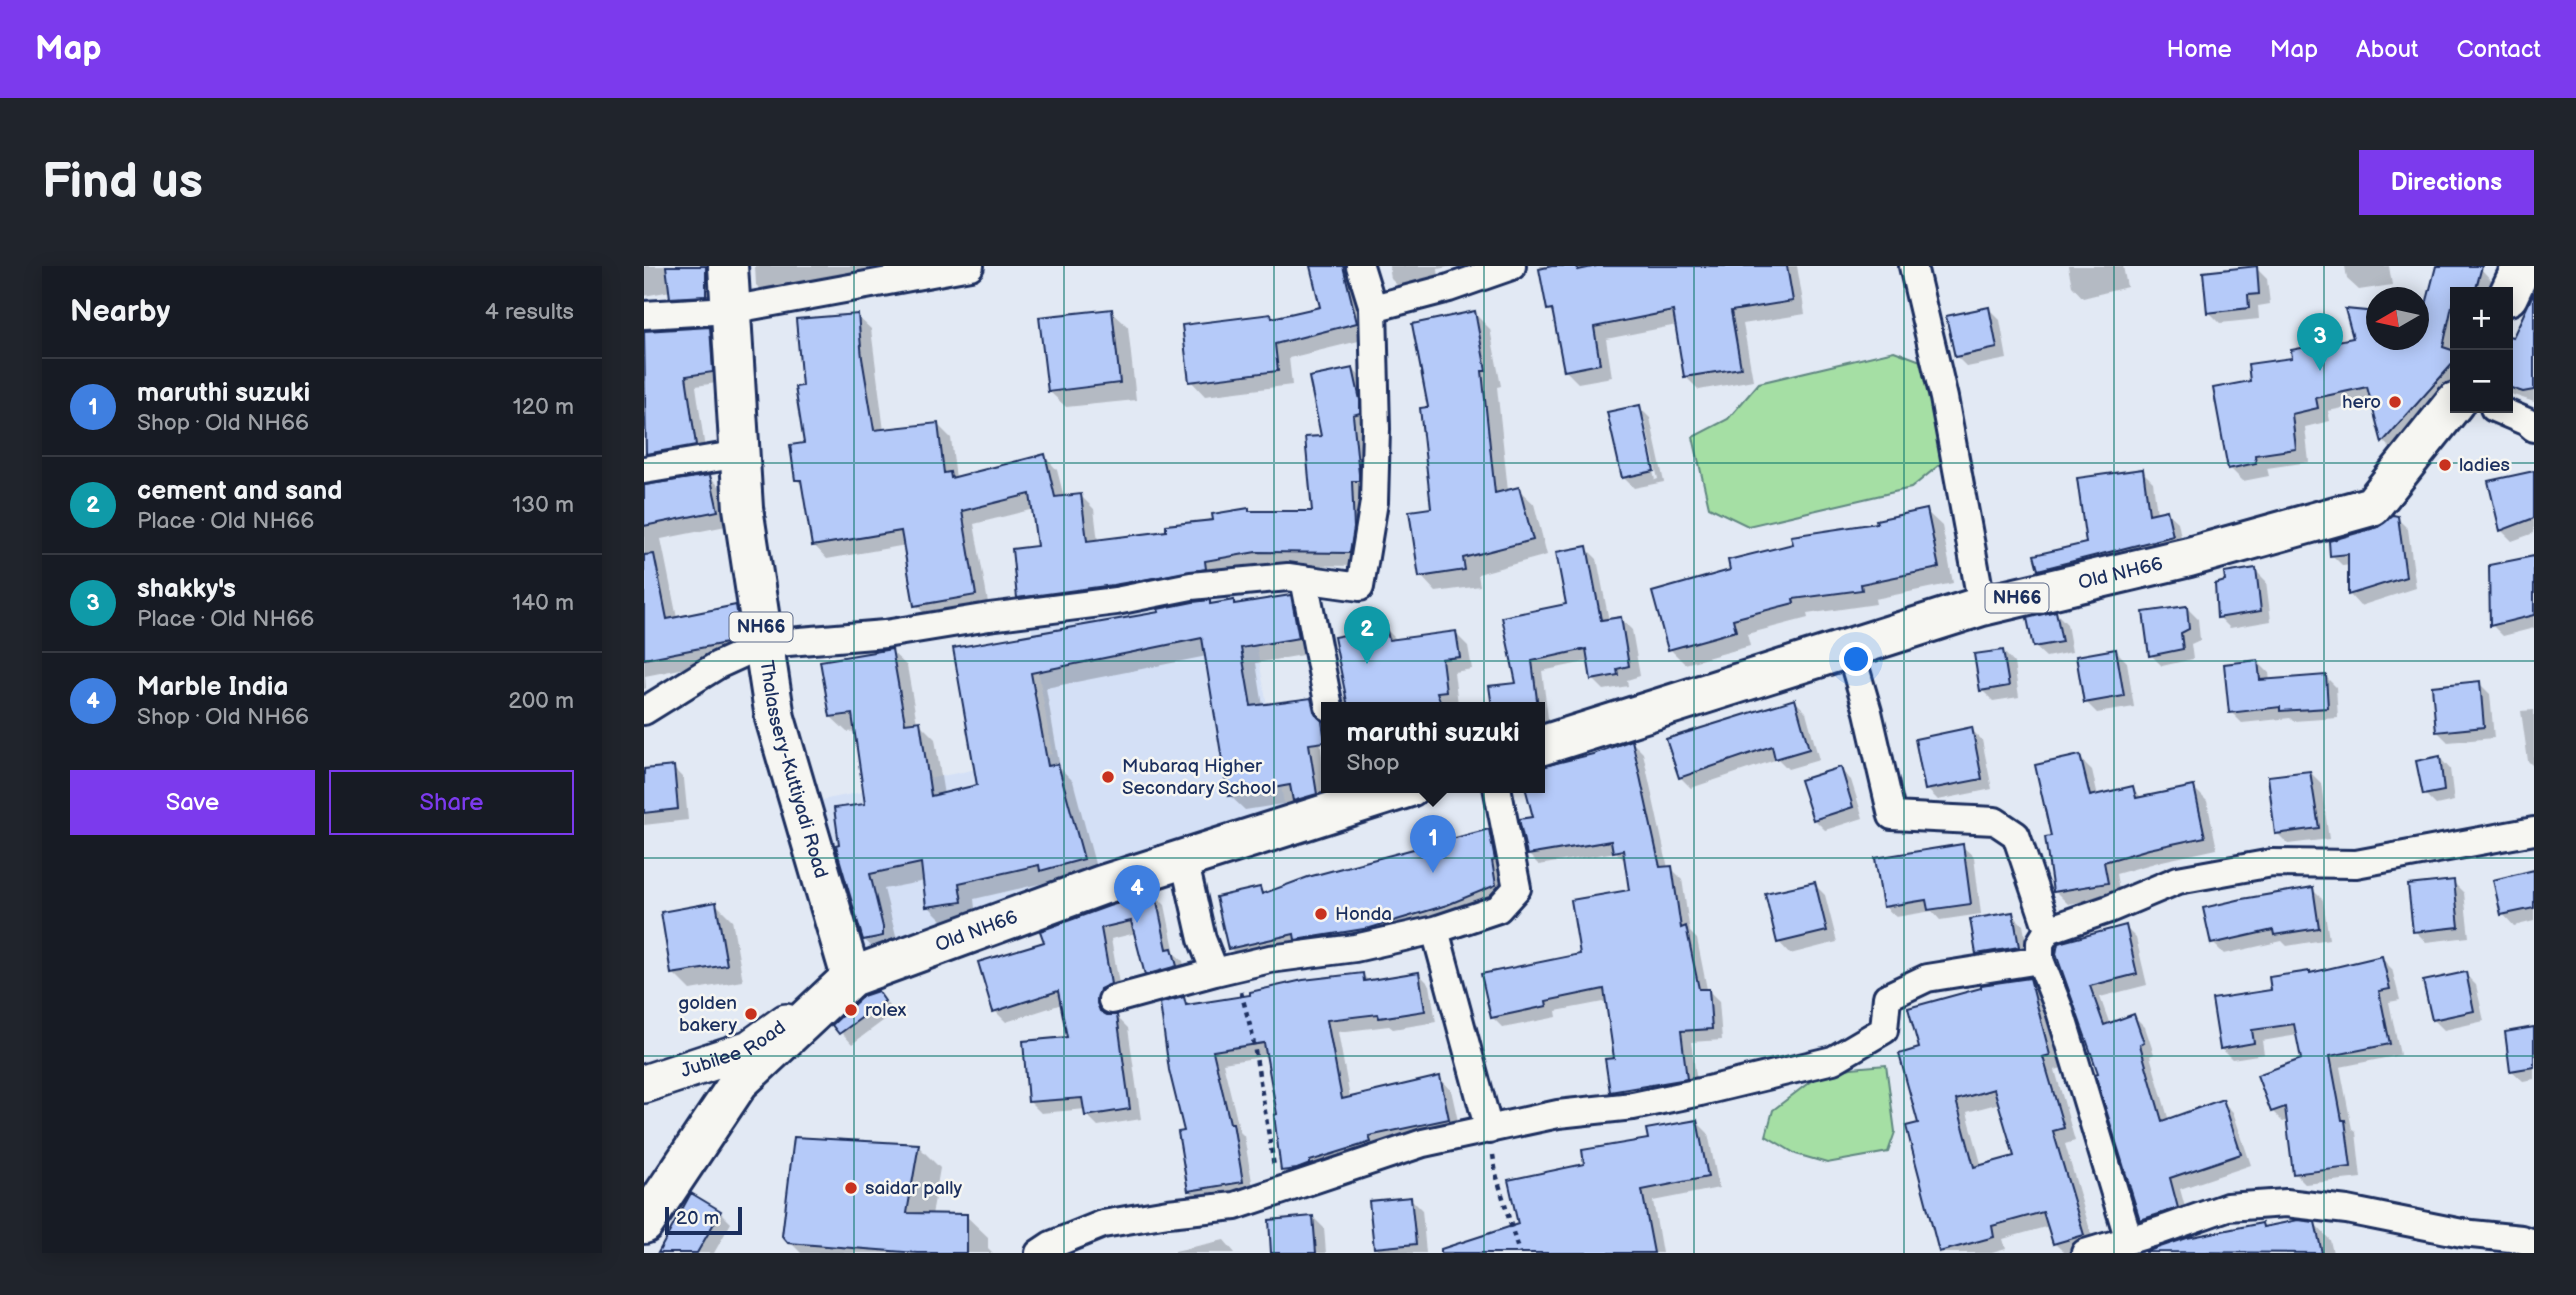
<!DOCTYPE html>
<meta charset="utf-8">
<style>
body{margin:0;font-family:"Balsamiq Sans",sans-serif;background:#20242c;color:#f1f3f6}
.controls{position:absolute;right:21px;top:21px;display:grid;overflow:hidden;border-radius:0px;box-shadow:0 4px 18px #0003}
.controls button{width:63px;height:63px;display:grid;place-items:center;padding:0;border:0;border-bottom:2px solid #363941;background:#171b24;color:#f1f3f6;font:35px sans-serif}
.compass{position:absolute;left:1722px;top:21px;width:63px;height:63px;border-radius:50%;background:#171b24;box-shadow:0 4px 18px #0003;rotate:261deg}
.scale{position:absolute;left:21px;bottom:18px;width:77px;box-sizing:border-box;padding-left:7px;border:4px solid #1b2f5e;border-top:0;font-size:19px;line-height:24px;white-space:nowrap;color:#1b2f5e;-webkit-text-stroke:5px #f6f6f2;paint-order:stroke}
.you{position:absolute;left:1213px;top:394px;width:24px;height:24px;margin:-18px;border:5px solid #fff;border-radius:50%;background:#1a73e8;box-shadow:0 0 0 10px #1a73e833}
.badge{display:grid;place-items:center;width:46px;height:46px;border-radius:50%;background:#7c3aed;color:#fff;font-size:23px;font-weight:700}
.pin{position:absolute;translate:-50% -58px;filter:drop-shadow(0 2px 4px #0008)}
.pin::after{content:'';position:absolute;top:37px;width:24px;height:21px;background:inherit;clip-path:polygon(0 0,100% 0,50% 100%)}
.popup{position:absolute;left:677px;top:436px;width:224px;height:91px;box-sizing:border-box;display:grid;place-content:center;border-radius:0px;background:#171b24;filter:drop-shadow(0 2px 5px #0005);font-size:23px;white-space:nowrap;color:#9ea1a6}
.popup b{font-size:26px;color:#f1f3f6}
.popup::after{content:'';position:absolute;left:50%;top:100%;margin-left:-14px;border:14px solid transparent;border-top-color:#171b24}
.list{margin:0;padding:0;list-style:none}
h2{display:flex;justify-content:space-between;align-items:center;height:91px;margin:0;padding:0 28px;font-size:30px}
h2 small{font-size:23px;font-weight:400;color:#9ea1a6}
.list li{display:grid;grid-template-columns:46px 1fr auto;gap:21px;align-items:center;box-sizing:border-box;height:98px;padding:0 28px;border-top:2px solid #363941}
.list b{display:block;font-size:26px;white-space:nowrap}
.list p{margin:0;font-size:23px;white-space:nowrap;color:#9ea1a6}
.list em{font-size:23px;font-style:normal;color:#9ea1a6}
.actions{display:flex;gap:14px;padding:21px 28px}
.actions a{flex:1;padding:16px 0;border:2px solid #7c3aed;border-radius:0px;text-align:center;font-size:24px;color:#7c3aed}
.actions .main{background:#7c3aed;color:#fff}
.map{position:relative;flex:none;width:1890px;height:987px;overflow:hidden;border-radius:0px}
header{display:flex;align-items:center;gap:42px;box-sizing:border-box;height:98px;padding:0 35px;background:#7c3aed;color:#fff}
header strong{font-size:33px}
nav{display:flex;gap:38px;margin-inline-start:auto;font-size:24px}
.intro{display:flex;align-items:center;justify-content:space-between;box-sizing:border-box;height:168px;padding:0 42px}
h1{margin:0;font-size:49px}
.button{padding:18px 32px;border-radius:0px;background:#7c3aed;color:#fff;font-size:24px;font-weight:700}
main{display:flex;gap:42px;padding:0 42px}
aside{flex:1;background:#171b24;border-radius:0px;box-shadow:0 4px 18px #0003}
.map>svg:first-child{display:block}
.built{fill:#d4e0f6}
.green{fill:#a5dfa4;stroke:#608781;stroke-width:2}
.shadow{fill:#0003;fill-rule:evenodd}
.building{fill:#b5caf9;stroke:#1b2f5e;stroke-width:2;fill-rule:evenodd}
.lines{fill:none;stroke-linecap:round;stroke-linejoin:round}
.street-casing{stroke:#1b2f5e;stroke-width:32}
.secondary-casing{stroke:#1b2f5e;stroke-width:42}
.primary-casing{stroke:#1b2f5e;stroke-width:44}
.path{stroke:#1b2f5e;stroke-width:4.5;stroke-dasharray:5 5;stroke-linecap:butt}
.street{stroke:#f6f6f2;stroke-width:26}
.secondary{stroke:#f6f6f2;stroke-width:37}
.primary{stroke:#f6f6f2;stroke-width:38}
.grid{fill:none;stroke:#0f766e;stroke-width:2;stroke-opacity:0.55}
.poi-dot{fill:#c8321e;stroke:#f6f6f2;stroke-width:2.5}
.labels{text-anchor:middle;dominant-baseline:central;stroke-width:5;stroke-linejoin:round;paint-order:stroke}
.shield{fill:#f6f6f2;stroke:#5d6b8a;stroke-width:2}
.shield-label{font-size:18px;font-weight:bold;fill:#1b2f5e}
.poi-label{font-size:19px;fill:#1b2f5e;stroke:#f6f6f2;text-anchor:start}
.street-label{font-size:19px;fill:#1b2f5e;stroke:#f6f6f2}
</style>
<header>
<strong>Map</strong>
<nav><a>Home</a><a>Map</a><a>About</a><a>Contact</a></nav>
</header>
<div class="intro"><h1>Find us</h1><a class="button">Directions</a></div>
<main>
<aside>
<h2>Nearby<small>4 results</small></h2>
<ul class="list">
<li><span class="badge" style="background:#3f7fe0">1</span><div><b>maruthi suzuki</b><p>Shop · Old NH66</p></div><em>120 m</em></li>
<li><span class="badge" style="background:#0f9aa8">2</span><div><b>cement and sand</b><p>Place · Old NH66</p></div><em>130 m</em></li>
<li><span class="badge" style="background:#0f9aa8">3</span><div><b>shakky's</b><p>Place · Old NH66</p></div><em>140 m</em></li>
<li><span class="badge" style="background:#3f7fe0">4</span><div><b>Marble India</b><p>Shop · Old NH66</p></div><em>200 m</em></li>
</ul>
<div class="actions"><a class="main">Save</a><a>Share</a></div>
</aside>
<div class="map">
<svg width="1890" height="987" viewBox="0 0 1890 987">
<rect width="100%" height="100%" fill="#e2e9f4"/>
<filter id="ink" filterUnits="userSpaceOnUse"><feTurbulence type="fractalNoise" baseFrequency=".0143" numOctaves="2"/><feDisplacementMap in="SourceGraphic" scale="14" xChannelSelector="R" yChannelSelector="G"/><feConvolveMatrix kernelMatrix="1 2 1 2 8 2 1 2 1" color-interpolation-filters="sRGB"/></filter>
<g filter="url(#ink)">
<path class="built" d="M602,320L642,548L209,688L178,534L408,488L386,354Z"/>
<path class="green" d="M1250,85L1282,97L1300,195L1267,222L1104,260L1065,241L1049,171L1084,153L1115,117Z
M1242,799L1251,866L1244,886L1183,897L1152,888L1122,870L1129,844L1171,812L1207,802Z"/>
<path class="shadow" d="M0,0H79L75,35L40,43L28,31L27,25L0,30Z
M111,0H227L229,14L125,32L112,19Z
M668,0H704L727,72L645,92L648,119L561,130L547,115L626,50L630,54L678,42Z
M745,0H808L794,3L796,22L760,26L747,13Z
M896,0H943V4L962,0H1153L1161,48L1099,58L1109,114L1055,124L1042,111L1033,59L962,73L968,111L934,117L921,104L911,50L905,43Z
M1424,0H1479L1483,21L1439,32L1428,20Z
M1701,0H1745L1748,19L1715,24L1703,13Z
M1794,0H1823L1837,3L1850,17L1848,26H1811V123L1753,189L1740,176L1729,136L1684,145L1686,155L1661,161L1665,196L1623,202L1625,210L1599,215L1586,202L1608,117L1651,94L1711,73L1703,45L1732,48V74H1774Z
M1612,2L1623,13L1626,38L1614,40L1615,53L1576,57L1565,46Z
M1890,30V136L1864,127V77L1866,73H1870Z
M1345,43L1356,54L1363,93L1323,101L1312,90Z
M467,45L484,61L492,134L422,141L405,125Z
M830,47L846,63L857,120L853,121L864,225L874,223L890,238L903,289L834,308L836,320L792,326L777,310L789,243L786,142Z
M213,50L227,63L240,165L294,159L307,172L312,213L400,190L413,204L420,231L436,229L450,243L454,276L524,266L571,256L604,244L607,247H670L679,171L709,103L722,117L719,300L626,299L388,344L375,331L394,282L390,243L330,258L345,342L285,352L272,339L262,279L183,293L170,279L160,221L153,214L162,178L160,121Z
M65,63L76,74L79,116L52,120L62,190L15,198L4,187L0,159V66Z
M995,141L1006,152L1020,216L990,222L979,211ZM996,151H1000L1014,213L1011,214Z
M1498,205L1509,216L1513,248L1522,245L1534,256L1539,281L1407,314L1396,303L1444,278Z
M1890,207V267L1868,275L1857,264Z
M66,211L80,225L87,259L17,273L33,352L91,341L105,355L102,390L1,410L2,422L0,423V222Z
M1282,245L1298,260L1309,317L1231,333L1232,338L1163,348L1164,352L1103,368L1106,380L1041,398L1026,383L1235,259Z
M1753,252L1764,263L1772,322L1716,340L1706,329V299L1699,300L1688,289Z
M942,282L953,293L965,355L977,353L988,364L996,410L983,414L984,420L960,424L949,413L946,395L898,405L905,460L896,462V441H850L874,418L861,353L924,339Z
M1890,292V362L1859,370L1848,359Z
M1611,304L1622,315L1627,355L1586,362L1575,351Z
M646,331L662,347L670,387L612,397L619,440L673,451L682,521H684L688,543L666,550L651,536L601,544L585,529L563,390L402,422L416,502L429,515L454,609L413,620L408,615L330,633L332,651L300,656L284,640L281,615L240,623L254,678L236,689L221,674L223,539L212,465L203,466L187,451L247,385L263,400L273,457H275L291,473L300,529L335,521L311,384L516,348L565,336L569,339L589,336L592,339Z
M1543,342L1554,353L1556,374L1547,378L1549,393L1518,400L1507,389Z
M1412,347L1423,358L1428,386L1402,391L1390,380Z
M742,363L754,375L811,367L824,380L828,403L810,406L814,438L805,439L806,441H701L700,429H704Z
M1359,385L1370,397L1375,431L1349,435L1338,424Z
M1472,385L1483,396L1490,441L1453,447L1442,436Z
M1614,396L1625,407L1626,415L1681,410L1692,421L1694,452L1649,455L1646,452L1598,457L1587,446Z
M1835,417L1846,428L1850,472L1804,476L1793,465Z
M1151,435L1162,446L1175,494L1144,503L1134,493L1047,522L1036,511Z
M1890,444V501L1884,495L1877,445Z
M1327,463L1338,474L1348,523L1294,534L1283,523Z
M988,476L999,487L1024,602H1027L1038,613L1046,666L1053,673L1063,723L1075,735L1078,774L1047,776L1054,823L979,836L968,825L972,793L964,735L912,745L913,751L859,762L848,751L938,690L987,626L983,597L972,586L895,599L884,588L896,521V503L950,490Z
M1435,491L1448,504L1454,530L1488,522L1499,533L1550,522L1563,535L1573,583L1518,595L1472,608L1476,630L1424,638L1411,625L1409,571Z
M1796,492L1806,503L1810,535L1792,539L1781,528Z
M29,502L40,513L44,554L0,559V505Z
M1196,503L1207,514L1219,552L1181,564L1170,553Z
M1666,506L1677,517L1685,573L1644,578L1633,567Z
M845,565L860,581L866,635L602,698L586,682L616,623L621,628Z
M1318,580L1330,591L1337,648L1296,654L1288,645L1252,651L1240,640Z
M1890,606V655L1870,660L1859,648Z
M1809,616L1820,627L1825,671L1782,676L1771,665Z
M1170,618L1181,629L1193,676L1146,688L1135,676Z
M1668,623L1679,634L1685,673L1643,680L1638,675L1580,688L1569,677Z
M510,628L521,639L531,688L539,695L543,711L513,719L502,708L492,667L467,673L477,729L467,734L463,751H473L484,762L497,853L454,860L443,849L442,843L397,847L386,836L425,773L418,738L362,756L351,745L402,677Z
M72,638L88,654L99,715L46,724L29,707Z
M1368,648L1379,659L1385,692L1344,698L1333,687Z
M1481,661L1492,672L1503,719L1456,731L1466,759L1490,750L1501,761L1510,788L1506,790L1525,855L1578,835L1589,846L1607,899L1536,923L1544,952L1508,964L1497,953L1456,808L1414,688Z
M1737,692L1748,703L1756,734L1745,736L1756,789L1696,801L1708,863L1712,866L1717,912L1661,918L1650,907L1644,854L1639,856L1628,845L1659,794L1654,769L1618,775L1620,788L1588,793L1577,782L1629,725L1668,709Z
M718,708L725,715L775,708L786,719L792,756L749,763L745,760L694,766L706,832L796,812L807,824L816,864L651,916L639,904L635,850L624,790L579,797L596,866L600,870L610,927L557,936L545,924L539,733L546,740Z
M1821,708L1832,719L1840,755L1800,764L1789,753Z
M1385,713L1398,726L1418,802L1411,804L1431,875L1421,878L1451,981L1432,987H1421L1410,977L1405,960L1359,973L1362,983L1348,987H1299L1296,985L1277,858V783ZM1356,837L1372,892L1338,901L1323,846Z
M233,727L251,746L208,778L191,759Z
M1890,763V813L1879,815L1867,804Z
M1052,855L1064,867L1075,922L1009,935L1018,987H820L876,959L942,899Z
M274,880L296,902L288,949L322,950L344,971V982L349,987H157L140,970Z
M766,932L778,944L782,987H737L731,982Z
M76,946L87,957L70,987H16Z
M669,951L680,962L682,987H629Z
M1671,958L1686,974L1689,987H1503L1543,974L1617,959L1621,962Z
M580,974L591,987H531V985Z"/>
<path class="building" d="M22,0H62V30L26,32Z
M666,0H699L713,57L631,78L634,105L545,116L538,59L627,48L628,52L676,41Z
M908,0H933L934,4L953,0H1143L1149,35L1087,45L1097,102L1040,111L1029,45L950,61L956,98L920,105L908,43L903,44L895,3Z
M1613,0L1615,28L1604,29L1605,42L1563,47L1559,6Z
M1792,0H1838L1831,26H1811L1799,81L1811,85V95L1738,177L1723,121L1672,132L1674,142L1648,148L1652,183L1611,189L1612,197L1584,203L1569,122L1606,115L1604,98L1648,92L1647,84L1709,72L1701,43L1732,46V74H1774V53L1778,54Z
M1890,26V124L1879,126L1864,121V70L1869,71Z
M1345,41L1353,82L1311,91L1302,50Z
M468,43L476,117L404,126L395,51Z
M831,45L842,105H838L851,227L875,221L889,274L819,292L821,304L775,311L765,245L787,242L776,142L784,141L768,58Z
M214,48L218,92L230,164L294,157L300,207L306,206L307,212L401,188L411,231L437,228L443,275L522,265V259L569,254L568,248L605,242V245H668L661,171L677,170L665,111L709,102L716,134V147L709,149L715,208V215H708L710,262L706,287L612,286L561,295L562,303L469,319L373,332L368,283L393,280L386,228L318,245L332,329L270,340L257,265L168,280L157,214H151L146,179L160,177L151,121L158,120L152,53Z
M66,61L69,106L42,110L52,179L2,188L0,65Z
M996,139L1010,205L978,212L963,146Z
M1499,203L1505,248L1523,244L1529,270L1394,304L1390,289L1442,277L1433,212Z
M1890,205V252L1856,265L1844,215Z
M66,209L74,245L0,260V219Z
M1283,243L1295,302L1217,318L1218,324L1149,333L1150,337L1089,353L1092,365L1024,384L1008,326L1086,304L1084,294L1149,278L1147,270L1233,257L1232,254Z
M1749,249L1754,250L1762,311L1704,329V288L1686,290L1685,275L1734,261Z
M943,280L957,354L977,351L985,400L973,403L974,409L947,414L942,383L888,395L894,441H848L845,420L872,417L858,351L922,338L912,286Z
M10,288L23,353L92,339L97,371L87,376L0,393V289Z
M1890,290V349L1846,360L1845,299Z
M1612,302L1617,345L1573,352L1571,318L1581,315L1580,307Z
M647,329L655,372L597,382L607,440L667,432L670,445L678,455L681,476L665,478L673,528L649,535L646,519L584,530L558,372L387,407L404,500L414,498L440,593L396,605L395,599L315,617L318,636L282,641L277,597L226,608L239,661V670L219,674L195,592L192,579L195,578L190,542L221,538L208,448L186,451L176,395L248,383L261,457L276,455L287,530L333,519L309,382L515,346L514,343L549,336L566,334V338L590,334V338Z
M1543,340L1545,363L1537,367L1539,383L1505,390L1499,346Z
M1412,345L1418,376L1389,381L1383,352Z
M742,361L745,374L812,365L816,391L798,393L802,425L793,426L798,441H704L690,371Z
M1472,383L1480,430L1440,437L1432,390Z
M1359,384L1365,420L1336,425L1330,388Z
M1614,394L1616,414L1682,409L1684,442L1636,445V441L1585,447L1580,398Z
M1836,415L1840,461L1792,466L1788,420Z
M1151,433L1165,483L1131,493L1128,480L1035,512L1022,473Z
M1328,461L1338,513L1281,524L1271,473Z
M988,474L1016,601L1028,600L1037,662L1042,660L1055,723H1065L1068,763L1037,765L1043,813L966,826L961,793L970,792L960,723L902,735L903,740L847,752L837,708L936,688L927,634L985,624L979,584L969,586L967,575L883,589L875,553L889,551L881,521H896V501L949,488Z
M1436,489L1446,530L1489,520L1492,532L1550,520L1561,571L1505,583L1460,596L1464,617L1409,626L1401,571L1407,570L1391,499Z
M1796,490L1800,525L1779,529L1772,495Z
M30,500L34,543L0,547V503Z
M1197,501L1209,541L1169,554L1156,514Z
M1666,505L1675,562L1631,568L1624,510Z
M845,563L851,594L848,595L852,619L803,639L726,662L651,674L650,668L584,683L572,631L616,621L618,628L664,611Z
M1319,578L1327,638L1284,644L1282,634L1239,641L1231,592Z
M1890,604V642L1857,649L1849,614Z
M1810,614L1815,661L1769,666L1764,619Z
M1171,616L1183,665L1133,677L1121,627Z
M1669,621L1675,662L1630,669L1629,664L1567,678L1559,642L1598,633Z
M511,626L523,683L528,682L533,700L501,709L487,655L457,662L467,718L456,723L453,737L456,745L463,749H473L486,843L441,850L438,832L384,836L379,775L423,771L414,725L349,746L334,696L400,676L396,665L465,640Z
M72,636L83,699L27,708L17,646Z
M1369,646L1375,681L1332,688L1326,653Z
M1482,659L1493,708L1446,720L1460,759L1490,748L1500,777L1496,779L1518,855L1579,833L1597,888L1526,912L1534,942L1496,954L1451,808L1454,807L1412,688L1414,677Z
M1738,690L1746,723L1735,725L1746,778L1686,790L1698,854H1701L1707,901L1649,908L1641,841L1627,846L1613,809L1657,793L1650,758L1608,764L1610,777L1576,783L1568,733L1627,724L1625,711L1666,705V707Z
M775,706L781,745L735,752L734,748L683,754L698,833L796,810L805,853L725,870L727,876L666,895V898L653,903L637,905L630,849L633,848L620,777L569,785L586,857H589L599,916L544,925L534,866L540,865L525,804L516,737L540,731L542,739L606,729V726L659,714L719,707L720,715Z
M1822,706L1830,745L1788,754L1779,715Z
M1386,712L1406,789L1399,791L1420,862L1409,865L1440,969L1409,978L1399,946L1348,960L1350,971L1295,986L1262,860L1274,857L1255,788L1275,782L1264,742L1337,722V719ZM1350,823L1370,890L1330,901L1312,834Z
M234,725L241,735L195,768L188,759L219,730Z
M1890,761V801L1866,805L1861,766Z
M1053,854L1064,911L998,924L1010,987H797V983L874,958L864,914L940,898L938,884L1004,873L1002,863Z
M150,871L275,878L263,947L323,948V987H273L144,977L138,970Z
M47,927L77,945L53,987H14Z
M767,931L772,978L730,982L725,935Z
M669,950L672,987H627L625,954Z
M1654,954L1671,956L1678,987L1501,986L1543,972L1618,957L1619,961Z"/>
<g class="lines">
<defs>
<path id="street" d="M716,0L729,42
M1269,0L1300,132L1338,340
M0,49L86,44L326,0
M1850,142L1883,156L1890,162
M0,204L96,188
M660,313L685,441
M1206,384L1224,446L1248,550L1351,555L1372,569L1404,664
M0,445L74,399L120,378L241,368L345,351L472,335L547,320L644,311L716,321L730,236L732,163L729,42L805,22L868,0
M540,593L558,673L571,706L626,693L711,682L791,664L854,643L873,622L853,521
M791,664L845,864
M1396,694L1416,745L1485,974
M468,734L571,706
M395,987L407,979L459,958L524,947L591,940L779,877L914,848L989,840L1056,826L1189,794L1240,764L1243,731L1283,712L1396,694V677L1404,664L1465,643L1534,614L1628,597L1712,598L1890,565
M1441,987L1515,965L1583,941L1642,937L1703,944L1818,967L1877,973L1890,977"/>
<g id="secondary">
<path id="s1" d="M0,818L106,783L142,757"/>
</g>
<g id="primary">
<path id="s2" d="M84,0L99,242L131,452L207,711"/>
<path d="M1864,30L1878,0"/>
<path id="s3" d="M896,480L1338,340L1545,291L1728,240L1811,136"/>
<path id="s4" d="M0,958L95,816L207,711L458,619L766,521"/>
</g>
</defs>
<use href="#street" class="street-casing"/>
<use href="#secondary" class="secondary-casing"/>
<use href="#primary" class="primary-casing"/>
<path class="path" d="M597,726L608,767L630,900
M849,889L852,908L875,987"/>
<use href="#street" class="street"/>
<use href="#secondary" class="secondary"/>
<use href="#primary" class="primary"/>
</g>
</g>
<path class="grid" d="M210,0V987M420,0V987M630,0V987M840,0V987M1050,0V987M1260,0V987M1470,0V987M1680,0V987M0,197H1890M0,395H1890M0,592H1890M0,790H1890"/>
<g class="poi-dot">
<circle cx="1751" cy="136" r="7"/>
<circle cx="1801" cy="199" r="7"/>
<circle cx="464" cy="511" r="7"/>
<circle cx="677" cy="648" r="7"/>
<circle cx="207" cy="744" r="7"/>
<circle cx="107" cy="748" r="7"/>
<circle cx="207" cy="922" r="7"/>
</g>
<g class="labels">
<g class="shield">
<rect x="1341.5" y="317.5" width="63" height="29" rx="5"/>
<rect x="85.5" y="346.5" width="63" height="29" rx="5"/>
</g>
<g class="shield-label">
<text x="1373" y="332">NH66</text>
<text x="117" y="361">NH66</text>
</g>
<g class="poi-label">
<text x="1737" y="136" text-anchor="end">hero</text>
<text x="1815" y="199">ladies</text>
<text x="478" y="500">Mubaraq Higher<tspan x="478" dy="22">Secondary School</tspan></text>
<text x="691" y="648">Honda</text>
<text x="93" y="737" text-anchor="end">golden<tspan x="93" dy="22">bakery</tspan></text>
<text x="221" y="744">rolex</text>
<text x="221" y="922">saidar pally</text>
</g>
<g class="street-label">
<text stroke="none"><textPath href="#s3" startOffset="606">Old NH66</textPath></text>
<text stroke="none"><textPath href="#s2" startOffset="509">Thalassery-Kuttiyadi Road</textPath></text>
<text stroke="none"><textPath href="#s4" startOffset="458">Old NH66</textPath></text>
<text stroke="none"><textPath href="#s1" startOffset="96">Jubilee Road</textPath></text>
</g>
</g>
</svg>
<div class="controls">
<button>+</button>
<button>−</button>
</div>
<svg class="compass" viewBox="-18 -18 36 36"><path d="M0-13l5 13h-10z" fill="#e53935"/><path d="M0 13l5-13h-10z" fill="#9ea1a6"/></svg>
<div class="scale">20 m</div>
<div class="you"></div>
<div class="pin badge" style="left:789px;top:607px;background:#3f7fe0">1</div>
<div class="popup"><b>maruthi suzuki</b>Shop</div>
<div class="pin badge" style="left:723px;top:398px;background:#0f9aa8">2</div>
<div class="pin badge" style="left:1676px;top:105px;background:#0f9aa8">3</div>
<div class="pin badge" style="left:493px;top:657px;background:#3f7fe0">4</div>
</div>
</main>
